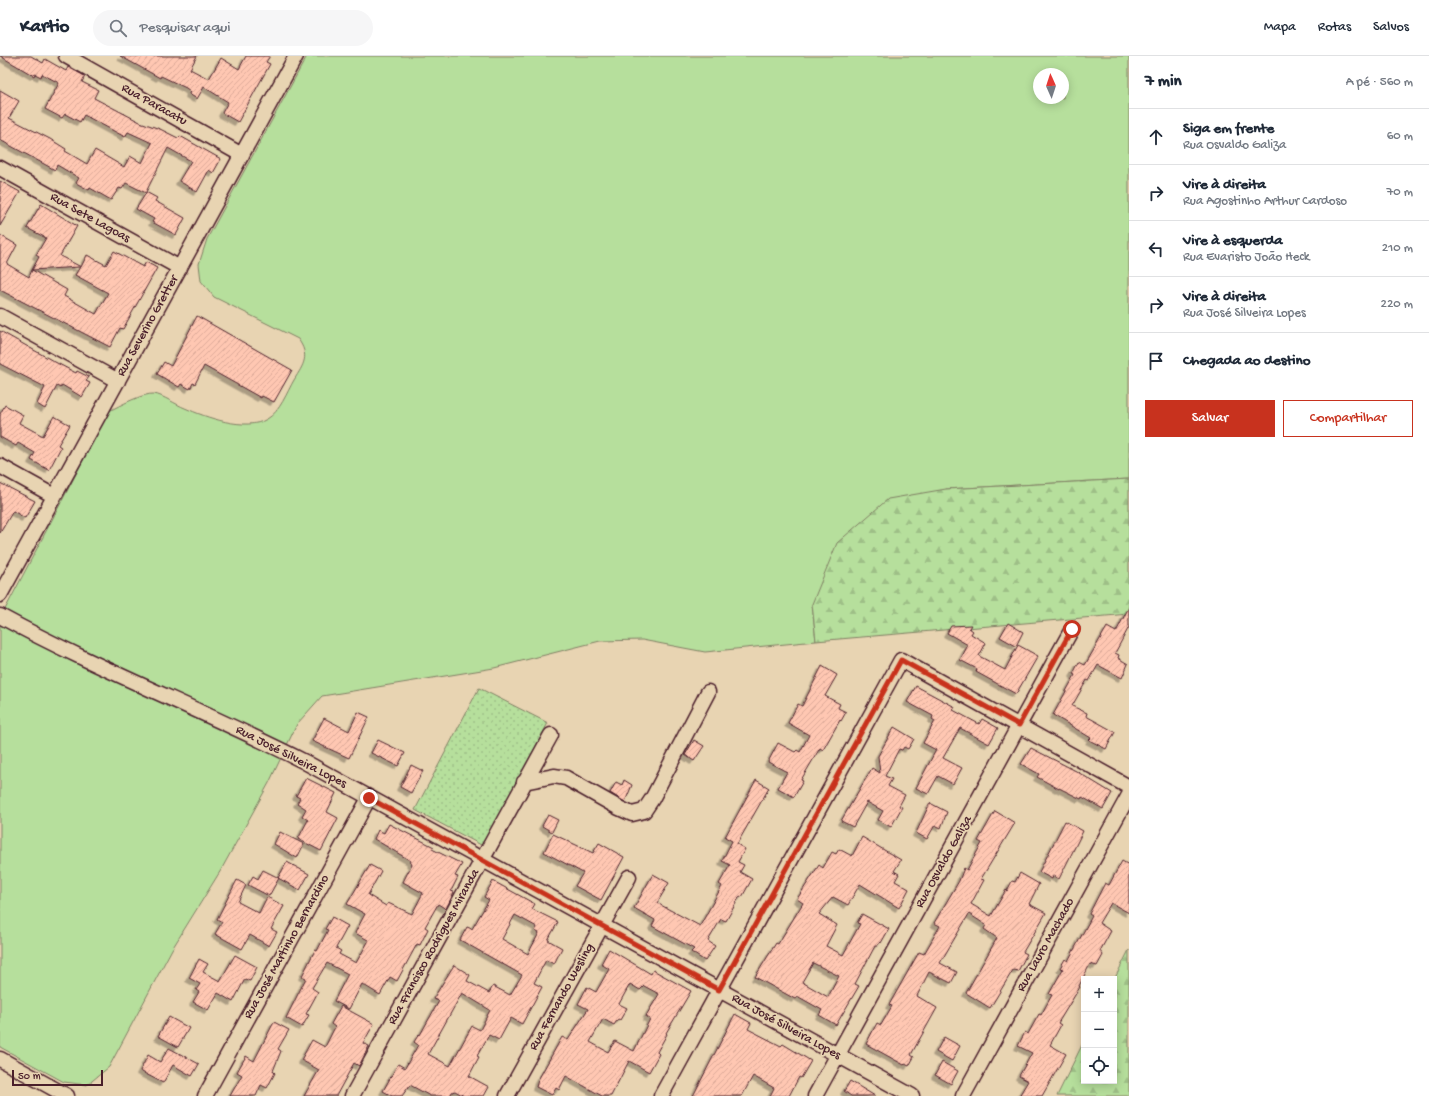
<!DOCTYPE html>
<html lang="pt">
<meta charset="utf-8">
<style>
body{margin:0;font-family:"Gochi Hand",sans-serif;background:#f6f6f7;color:#1f2937}
.controls{position:absolute;right:12px;bottom:12px;display:grid;overflow:hidden;border-radius:0px;box-shadow:0 2px 10px #0003}
.controls button{width:36px;height:36px;display:grid;place-items:center;padding:0;border:0;border-bottom:1px solid #e0e1e3;background:#fff;color:#1f2937;font:20px sans-serif}
.compass{position:absolute;left:1033px;top:12px;width:36px;height:36px;border-radius:50%;background:#fff;box-shadow:0 2px 10px #0003;rotate:357deg}
.scale{position:absolute;left:12px;bottom:10px;width:91px;box-sizing:border-box;padding-left:4px;border:2px solid #4a1f2b;border-top:0;font-size:11px;line-height:14px;white-space:nowrap;color:#4a1f2b;-webkit-text-stroke:3px #e8d4b2;paint-order:stroke}
.stop{position:absolute;width:12px;height:12px;margin:-9px;border:3px solid #c8321e;border-radius:50%;background:#fff}
.stop.end{background:#c8321e;border-color:#fff;box-shadow:0 1px 4px #0008}
.list{margin:0;padding:0;list-style:none}
h2{display:flex;justify-content:space-between;align-items:center;height:52px;margin:0;padding:0 16px;font-size:17px}
h2 small{font-size:13px;font-weight:400;color:#747a83}
.list li{display:grid;grid-template-columns:26px 1fr auto;gap:12px;align-items:center;box-sizing:border-box;height:56px;padding:0 16px;border-top:1px solid #e0e1e3}
.list b{display:block;font-size:15px;white-space:nowrap}
.list p{margin:0;font-size:13px;white-space:nowrap;color:#747a83}
.list em{font-size:13px;font-style:normal;color:#747a83}
.actions{display:flex;gap:8px;padding:12px 16px}
.actions a{flex:1;padding:9px 0;border:1px solid #c8321e;border-radius:0px;text-align:center;font-size:14px;color:#c8321e}
.actions .main{background:#c8321e;color:#fff}
.icon{flex:none;width:22px;height:22px;fill:none;stroke:currentColor;stroke-width:2;stroke-linecap:round;stroke-linejoin:round}
.map{position:relative;flex:none;width:1129px;height:1040px;overflow:hidden}
header{display:flex;align-items:center;gap:24px;box-sizing:border-box;height:56px;padding:0 20px;background:#fff;border-bottom:1px solid #e0e1e3}
header strong{font-size:19px}
nav{display:flex;gap:22px;margin-inline-start:auto;font-size:14px}
.search{width:280px;height:36px;background:#f6f6f7;display:flex;align-items:center;gap:10px;box-sizing:border-box;padding:0 14px;border-radius:22px;color:#747a83;font-size:15px}
main{display:flex}
aside{flex:1;background:#fff}
.map>svg:first-child{display:block}
.green{fill:#b6df9c;stroke:#807f64;fill-rule:evenodd}
.forest{fill:url(#forest-firs);stroke:#807f64}
.park{fill:url(#park-dots);stroke:#807f64}
.building{fill:url(#building-hatch);stroke:#4a1f2b;fill-rule:evenodd;filter:url(#shadow)}
.lines{fill:none;stroke-linecap:round;stroke-linejoin:round}
.minor-casing{stroke:#4a1f2b;stroke-width:17}
.minor{stroke:#e8d4b2;stroke-width:14}
.route{stroke:#c8321e;stroke-width:5}
.labels{text-anchor:middle;dominant-baseline:central;stroke-width:3.5;stroke-linejoin:round;paint-order:stroke}
.street-label{font-size:13px;fill:#4a1f2b;stroke:#e8d4b2}
</style>
<header>
<strong>Kartio</strong>
<div class="search"><svg class="icon" aria-label="search" viewBox="0 0 24 24"><circle cx="10" cy="10" r="6"/><path d="M15 15l6 6"/></svg>Pesquisar aqui</div>
<nav><a>Mapa</a><a>Rotas</a><a>Salvos</a></nav>
</header>
<main>
<div class="map">
<svg width="1129" height="1040" viewBox="0 0 1129 1040">
<defs>
<pattern id="forest-firs" width="22" height="20" patternUnits="userSpaceOnUse"><rect width="22" height="20" fill="#b6df9c"/><path d="M5 1l3.5 6h-7zM16 11l3.5 6h-7z" fill="#9ebf87"/></pattern>
<pattern id="park-dots" width="8" height="8" patternUnits="userSpaceOnUse"><rect width="8" height="8" fill="#b6df9c"/><path d="M2 2h.1M6 6h.1" fill="none" stroke="#9ebf87" stroke-width="1.8" stroke-linecap="round"/></pattern>
<pattern id="building-hatch" width="6" height="6" patternUnits="userSpaceOnUse"><rect width="6" height="6" fill="#ffc7b2"/><path d="M-1 1l2-2M0 6l6-6M5 7l2-2" fill="none" stroke="#dcaa99"/></pattern>
<filter id="shadow"><feDropShadow dx="-3.5" dy="3.5" stdDeviation="0" flood-color="#0004"/></filter>
</defs>
<rect width="100%" height="100%" fill="#e8d4b2"/>
<filter id="ink" filterUnits="userSpaceOnUse"><feTurbulence type="fractalNoise" baseFrequency=".025" numOctaves="2"/><feDisplacementMap in="SourceGraphic" scale="8" xChannelSelector="R" yChannelSelector="G"/><feConvolveMatrix kernelMatrix="1 2 1 2 8 2 1 2 1" color-interpolation-filters="sRGB"/></filter>
<g filter="url(#ink)">
<path class="green" d="M307,0H1129V423L946,433L812,548L816,585L705,596L642,584L600,585L494,612L322,640L297,668L269,727L221,814L172,893L109,1011L87,1029L64,1026L0,991V563L109,355C119,350 143,337 154,338C162,339 177,349 185,352C205,361 246,376 267,363C280,356 287,336 294,324C304,308 310,300 298,283L214,241L201,225L199,208L207,183ZM1039,18H1063V42H1039Z"/>
<path class="forest" d="M1129,423V558L816,585L812,548L837,487L888,443L946,433Z
M1129,894V1040H1057L1084,985V1025H1114V924Z"/>
<path class="park" d="M479,632L548,667L483,790L415,754Z"/>
<path class="building" d="M0,0H31L43,7L45,3L66,15L68,11L85,20L82,26L98,34L94,42L140,66L160,73L178,82L180,80L221,103L213,117L209,114L197,136L179,125L191,105L168,92L146,136L157,142L155,145L185,162L176,179L152,166L154,163L136,153L146,137L126,127L122,133L119,132L111,144L90,132L89,134L76,127L79,122L57,109L55,114L0,84V34L19,45L9,62L50,83L66,93L65,95L87,108L95,94L124,111L130,100L142,107L152,87L128,76L125,81L84,59L80,66L65,58L62,62L45,53L59,27L42,18L41,21L35,18L34,20Z
M120,0H197L190,13L209,23L221,2L239,13L246,0H270L266,6L270,8L238,66L222,57L228,46L204,31L197,43L189,38L190,35L186,32L161,20L160,22Z
M0,125L20,136L0,170Z
M41,148L77,170L60,200L81,211L87,199L106,209L114,195L143,211L146,206L157,212L123,273L120,272L110,291L0,234V179L17,189L7,208L29,221L32,214L67,234L64,240L96,258L108,237L75,219L80,211L32,214L39,201L36,199L46,182L27,172Z
M197,260L292,314L274,346L262,340L261,342L204,310L195,328L193,327L190,333L181,328L179,331L157,318L164,306L171,310Z
M0,275L55,306L76,317L77,315L89,321L86,325L90,327L82,341L62,329L60,332L57,330L45,353L37,348L45,331L0,308Z
M5,349L23,359L19,367L43,380L54,360L70,369L58,389L61,391L49,414L31,404L35,397L18,387L16,390L0,381V358Z
M0,427L35,445L25,462L13,455L0,477Z
M1129,551V571L1115,597L1119,599L1118,602L1128,608L1122,622L1098,609L1089,625L1087,624L1072,650L1087,657L1086,660L1115,676L1106,693L1089,684L1091,682L1053,659L1075,619L1073,618L1079,606L1085,609L1107,571L1116,576Z
M1008,567L1023,576L1016,590L1000,581Z
M971,569L969,572L973,575L971,578L986,587L979,600L1005,614L1018,589L1038,600L1016,638L976,616L977,613L960,604L968,589L947,577L951,570Z
M822,610L837,619L825,640L840,648L838,652L846,656L841,665L840,664L823,694L820,692L801,724L803,725L794,741L778,732L787,716L768,706L778,687L795,696L797,694L800,696L809,679L788,667L798,648L802,650Z
M916,630L955,651L953,654L979,668L982,663L998,672L989,688L960,672L943,702L962,712L953,728L938,720L928,738L916,732L936,694L923,687L935,665L932,663L933,660L907,646Z
M358,656L369,661L349,702L312,685L324,662L349,675Z
M894,671L914,683L908,693L904,691L902,694L899,693L885,720L892,723L888,730L905,739L899,750L902,751L891,771L878,764L883,755L867,746L853,771L841,765L872,712L880,717L878,700Z
M378,684L405,697L398,710L371,697Z
M694,684L704,690L694,705L685,699Z
M1031,692L1076,715L1112,737L1103,753L1082,741L1081,743L1059,732V733L1037,721L1039,718L1021,708Z
M411,709L423,715L411,737L400,731Z
M306,722L336,737L327,756L338,762L321,795L298,783L308,764L302,760L306,753L297,747L300,742L296,740Z
M624,724L632,729L625,746L610,737L616,726L622,729Z
M756,724L769,732L737,788L745,793L738,806L744,809L740,816L752,823L742,841L740,840L726,865L721,863L708,885L715,890L705,905L691,896L694,893L652,870L655,864L634,852L653,818L669,827L657,847L700,870L722,830L719,828L730,809L722,805L732,785L725,781Z
M930,747L947,756L941,772L935,769L927,783L916,777Z
M995,755L1015,767L981,823L984,824L971,848L991,860L1006,834L1007,835L1012,825L1015,826L1020,817L1039,828L1029,848L1046,857L1023,896L1027,898L1018,915L1013,914L990,952L966,937L997,882L984,873L986,869L969,858L940,907L957,916L951,927L929,916L917,940L937,952L913,995L911,999L914,1001L909,1010L905,1008L904,1009L866,988L877,967L881,969L892,950L889,949L919,896L924,898L940,870L934,867L959,825L964,812L967,814L982,787L978,785Z
M548,759L558,764L552,776L542,770Z
M1065,765L1083,775L1059,823L1053,820L1052,823L1039,816Z
M389,768L434,791L432,793L462,808L455,820L458,821L451,835L454,836L446,853L438,848L425,871L428,873L420,889L417,888L397,925L390,921L380,939L362,928L349,953L334,945L348,918L327,907L312,932L318,936L306,958L309,959L302,971L286,962L306,922L302,920L315,894L317,895L328,874L325,873L332,861L348,870L336,892L341,895L339,898L356,907L368,886V884L355,877L365,858L347,848L370,809L381,815L368,839L386,850L388,847L412,858L423,837L403,826L412,808L410,807L411,805L374,783L378,774L384,777Z
M280,776L304,788L297,802L274,788Z
M553,778L593,797L599,787L624,801L601,844L575,830L583,817L544,796Z
M862,781L901,804L894,815L899,818L895,825L909,833L899,852L860,828L848,849L833,841L819,858L837,869L826,890L843,899L860,868L857,867L862,858L889,873L881,887L880,886L877,890H875L855,928L859,930L836,969L819,959L822,954L797,940L795,943L755,921L776,887L778,888L803,847L797,843L819,809L823,812L832,796L836,798L839,793L852,800ZM813,907L839,920L828,941L802,926Z
M1122,805L1129,809V857L1111,847L1099,867L1111,875L1100,895L1103,899L1097,910L1090,908L1079,930L1080,931L1058,967L1061,969L1050,989L1066,998L1042,1040H1019L1028,1025L1019,1020L1032,997L1018,990L1025,976L1028,978L1039,958L1041,959L1052,939L1049,938L1063,913L1060,912L1065,903L1068,905L1092,860L1089,858L1105,827L1109,829Z
M287,806L309,818L300,834L278,822Z
M263,814L279,822L269,840L248,829L253,820L258,823Z
M237,824L246,829L238,846L259,857L267,841L284,850L271,873L277,876L269,890L250,879L242,893L215,878L222,866L217,863Z
M493,825L535,848L532,853L558,866L548,884L562,892L554,908L546,904L534,927L542,931L522,968L511,962L499,984L489,979L477,1000L479,1001L469,1020L489,1031L484,1040H464L455,1035L452,1036L450,1040H430L410,1029L402,1040H392L383,1035L398,1008L405,1012L418,989L414,986L419,978L420,979L439,945L433,943L454,909L470,919L467,925L489,937L493,930L510,939L522,919L460,884L467,871L472,873L489,844L484,841ZM515,859L537,871L535,875L539,877L528,898L502,883ZM462,937L490,954L480,974L472,970L450,1010L428,998Z
M609,893L651,918L653,914L691,935L666,977L667,978L657,996L659,998L649,1016L629,1005L611,1040H602L566,1020L559,1034L556,1032L552,1039L536,1031L538,1024L562,981L568,984L588,953L578,948L587,931L596,936L609,913L601,908ZM630,928L640,934L644,930L659,938L647,958L646,961L650,963L634,995L615,985L608,996L590,986L603,963L614,969L618,963L620,964L627,952L619,948Z
M235,899L257,911L250,925L245,923L233,946L218,937L208,954L193,946L199,936L196,934L200,928L189,922L199,903L208,908L203,916L220,925Z
M341,950L374,968L363,987L369,990L359,1010L354,1007L336,1040H304L319,1014L301,1004L312,984L325,991L335,971L331,968Z
M735,958L751,967L748,973L781,990L783,988L811,1005L801,1022L799,1021L789,1040H770L774,1032L753,1020L742,1040H693Z
M169,961L189,972L178,991L158,980Z
M274,966L289,974L278,993L281,995L273,1015L275,1017L267,1032L261,1029L256,1040H230L242,1019L237,1016L246,1000L254,1005Z
M944,981L960,990L952,1005L936,996Z
M169,992L199,1008L192,1020L173,1009L163,1027L140,1015L148,999L160,1006Z
M942,1006L958,1015L951,1028L935,1019Z
M850,1025L875,1040H851L844,1035Z"/>
<g class="lines">
<defs>
<path id="minor" d="M66,0L242,99
M0,112L180,212
M0,260L118,325
M0,410L54,440
M0,539L296,0
M0,560C99,614 205,655 305,706L912,1040
M524,726L554,720L566,722L619,752L632,758L644,755L652,743L708,636
M0,1003L67,1040
M205,1040L369,742
M352,1040L551,679
M507,1040L629,821
M661,1040L901,604L1129,731
M815,1040L1072,573
M963,1040L1129,739"/>
</defs>
<use href="#minor" class="minor-casing"/>
<use href="#minor" class="minor"/>
</g>
</g>
<g class="lines" filter="url(#ink)">
<path class="route" d="M369,742L719,934L901,604L1019,669L1072,573"/>
</g>
<g class="labels">
<g class="street-label">
<text transform="translate(154 49) rotate(29)">Rua Paracatu</text>
<text transform="translate(90 162) rotate(29)">Rua Sete Lagoas</text>
<text transform="translate(148 270) rotate(-61)">Rua Severino Gretter</text>
<text transform="translate(291 701) rotate(27)">Rua José Silveira Lopes</text>
<text transform="translate(944 806) rotate(-61)">Rua Osvaldo Galiza</text>
<text transform="translate(1046 889) rotate(-61)">Rua Lauro Machado</text>
<text transform="translate(287 891) rotate(-61)">Rua José Martinho Bernardino</text>
<text transform="translate(434 891) rotate(-61)">Rua Francisco Rodrigues Miranda</text>
<text transform="translate(562 941) rotate(-61)">Rua Fernando Wesling</text>
<text transform="translate(786 971) rotate(29)">Rua José Silveira Lopes</text>
</g>
</g>
</svg>
<div class="controls">
<button>+</button>
<button>−</button>
<button><svg class="icon" aria-label="locate" viewBox="0 0 24 24"><circle cx="12" cy="12" r="6"/><path d="M12 2v4M12 18v4M2 12h4M18 12h4"/></svg></button>
</div>
<svg class="compass" viewBox="-18 -18 36 36"><path d="M0-13l5 13h-10z" fill="#e53935"/><path d="M0 13l5-13h-10z" fill="#747a83"/></svg>
<div class="scale">50 m</div>
<div class="stop" style="left:1072px;top:573px"></div>
<div class="stop end" style="left:369px;top:742px"></div>
</div>
<aside>
<h2>7 min<small>A pé · 560 m</small></h2>
<ul class="list">
<li><svg class="icon" aria-label="ahead" viewBox="0 0 24 24"><path d="M12 20V5M6 11l6-6 6 6"/></svg><div><b>Siga em frente</b><p>Rua Osvaldo Galiza</p></div><em>60 m</em></li>
<li><svg class="icon" aria-label="right" viewBox="0 0 24 24"><path d="M7 20v-9h11M14 6l5 5-5 5"/></svg><div><b>Vire à direita</b><p>Rua Agostinho Arthur Cardoso</p></div><em>70 m</em></li>
<li><svg class="icon" aria-label="left" viewBox="0 0 24 24"><path d="M17 20v-9H6M10 6l-5 5 5 5"/></svg><div><b>Vire à esquerda</b><p>Rua Evaristo João Heck</p></div><em>210 m</em></li>
<li><svg class="icon" aria-label="right" viewBox="0 0 24 24"><path d="M7 20v-9h11M14 6l5 5-5 5"/></svg><div><b>Vire à direita</b><p>Rua José Silveira Lopes</p></div><em>220 m</em></li>
<li><svg class="icon" aria-label="arrive" viewBox="0 0 24 24"><path d="M6 21V4h12l-3 4 3 4H6"/></svg><div><b>Chegada ao destino</b></div></li>
</ul>
<div class="actions"><a class="main">Salvar</a><a>Compartilhar</a></div>
</aside>
</main>
